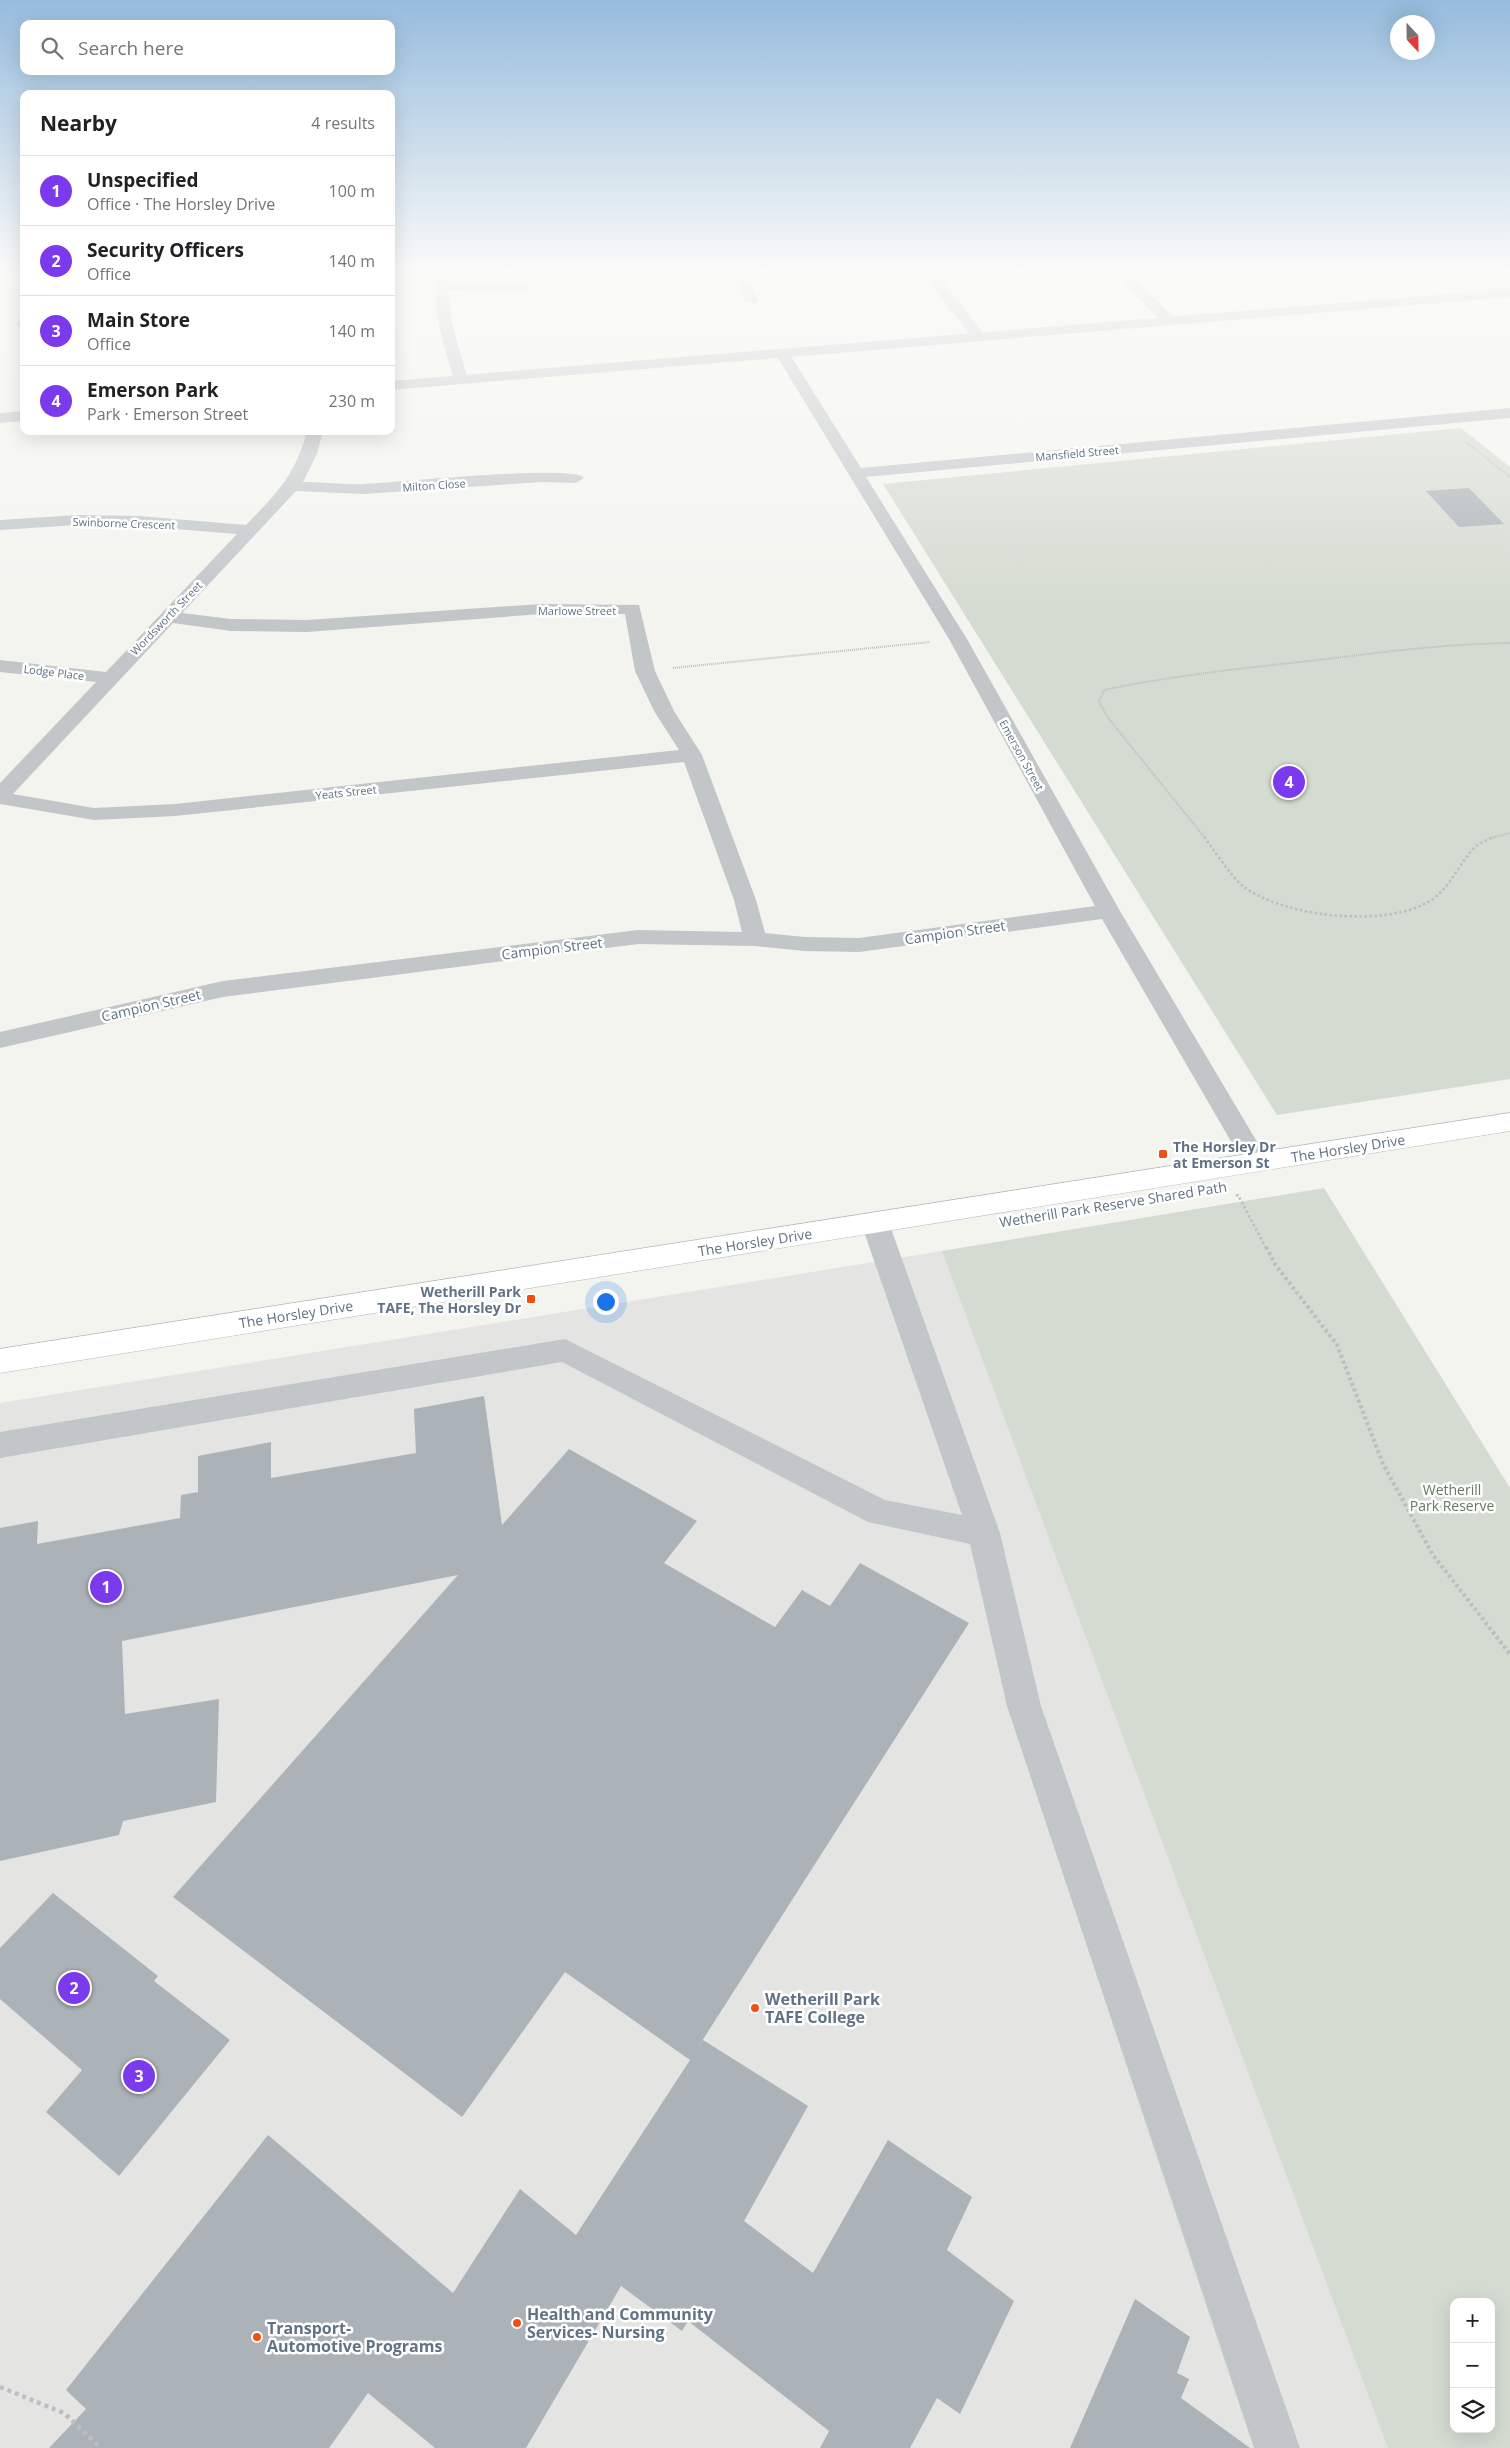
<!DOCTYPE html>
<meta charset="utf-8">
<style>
body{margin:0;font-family:"Open Sans",sans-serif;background:#f2f2f2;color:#202124}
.controls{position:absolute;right:15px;bottom:15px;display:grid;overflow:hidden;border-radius:10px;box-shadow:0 5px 20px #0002}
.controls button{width:45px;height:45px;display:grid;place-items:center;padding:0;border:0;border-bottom:1px solid #e0e0e0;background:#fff;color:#202124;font:25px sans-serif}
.compass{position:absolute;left:1390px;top:15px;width:45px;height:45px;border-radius:50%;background:#fff;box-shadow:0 5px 20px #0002;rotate:158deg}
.you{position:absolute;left:605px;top:1301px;width:18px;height:18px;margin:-12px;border:4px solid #fff;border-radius:50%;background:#1a73e8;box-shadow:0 0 0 8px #1a73e833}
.badge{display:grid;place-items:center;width:32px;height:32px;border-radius:50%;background:#7c3aed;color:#fff;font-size:16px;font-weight:700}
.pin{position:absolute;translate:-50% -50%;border:2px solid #fff;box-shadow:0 1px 5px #0006}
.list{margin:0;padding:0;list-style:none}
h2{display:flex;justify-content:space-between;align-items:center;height:65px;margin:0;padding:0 20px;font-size:21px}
h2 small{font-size:16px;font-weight:400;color:#757577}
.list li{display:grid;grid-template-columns:32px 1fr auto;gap:15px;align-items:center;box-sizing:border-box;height:70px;padding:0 20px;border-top:1px solid #e0e0e0}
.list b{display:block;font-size:19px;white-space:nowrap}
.list p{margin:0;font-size:16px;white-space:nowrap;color:#757577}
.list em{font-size:16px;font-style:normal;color:#757577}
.icon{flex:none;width:28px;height:28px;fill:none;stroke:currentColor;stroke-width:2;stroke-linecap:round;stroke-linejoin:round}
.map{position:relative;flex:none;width:1510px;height:2448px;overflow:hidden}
.search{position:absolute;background:#fff;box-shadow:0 5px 20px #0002;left:20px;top:20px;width:375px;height:55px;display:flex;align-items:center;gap:12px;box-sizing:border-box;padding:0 18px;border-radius:10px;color:#757577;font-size:19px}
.panel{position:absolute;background:#fff;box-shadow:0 5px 20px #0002;left:20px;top:90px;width:375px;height:345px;border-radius:10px}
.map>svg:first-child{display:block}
.built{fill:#e4e5e3;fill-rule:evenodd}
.green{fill:#d4dbd0;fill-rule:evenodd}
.building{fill:#abb2b8}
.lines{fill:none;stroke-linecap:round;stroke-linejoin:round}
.secondary-casing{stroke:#b4b9be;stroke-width:1}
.path-far3{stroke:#bcbec0;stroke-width:2;stroke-dasharray:1 1;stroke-linecap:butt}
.path-far2{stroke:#bcbec0;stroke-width:2.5;stroke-dasharray:2.5 2.5;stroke-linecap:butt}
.path-far1{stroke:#bcbec0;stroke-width:4;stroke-dasharray:3 3;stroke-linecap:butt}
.path{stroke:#bcbec0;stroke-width:4.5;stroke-dasharray:4 4;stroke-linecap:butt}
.minor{fill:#c2c6c9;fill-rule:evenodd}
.tertiary{fill:#c2c6c9;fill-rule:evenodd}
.secondary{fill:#fff;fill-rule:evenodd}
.poi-dot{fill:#f15012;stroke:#fff;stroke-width:2}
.labels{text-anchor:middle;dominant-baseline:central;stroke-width:5;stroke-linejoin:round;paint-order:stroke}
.far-street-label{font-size:11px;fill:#607283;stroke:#fff}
.street-label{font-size:14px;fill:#607283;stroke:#fff}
.poi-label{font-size:14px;font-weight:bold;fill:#607283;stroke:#fff;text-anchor:start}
.park-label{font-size:14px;fill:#647960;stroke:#fff}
.near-poi-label{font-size:16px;font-weight:bold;fill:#607283;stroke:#fff;text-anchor:start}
</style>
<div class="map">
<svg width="1510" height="2448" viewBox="0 0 1510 2448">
<rect width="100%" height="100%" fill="#f4f4ef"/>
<path class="built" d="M1227,1205L1510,1713V2448H0V1403ZM1454,2302H1491V2429H1454Z"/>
<path class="green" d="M1461,428L1510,467V1079L1277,1115L883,484Z
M1324,1188L1510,1488V2448H1388L942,1251ZM1454,2302H1491V2429H1454Z"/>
<path class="building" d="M1469,488L1504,524L1459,527L1426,491Z
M484,1396L502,1525L569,1449L697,1521L664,1563L775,1627L802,1590L830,1606L860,1563L969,1623L695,2052L703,2040L808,2106L744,2221L813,2273L888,2140L972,2197L947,2250L1014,2301L960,2414L937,2398L910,2448H820L829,2431L688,2321L682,2331L621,2286L526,2448H435L368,2393L329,2448H49L86,2409L66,2390L268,2135L453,2293L520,2189L576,2235L690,2060L565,1972L462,2117L173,1897L458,1575L122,1641L125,1714L219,1699L216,1802L123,1821L119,1835L0,1861V1528L38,1521L37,1544L180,1518L181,1495L198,1492V1456L271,1442V1478L416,1453L414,1409Z
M53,1893L158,1976L154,1981L230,2040L119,2176L46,2112L82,2070L0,1999V1948Z
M1135,2299L1190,2337L1177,2373L1189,2379L1181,2398L1250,2448H1070Z"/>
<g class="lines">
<defs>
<path id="secondary" d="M1510,1113V1131L0,1373V1349Z"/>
</defs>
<use href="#secondary" class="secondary-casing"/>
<path class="path-far3" d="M1466,442L1510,477
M673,668L930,642
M1205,838L1109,719L1099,702L1104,690C1175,675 1246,668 1318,660C1382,652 1445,644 1510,643
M1491,838L1510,833"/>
<path class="path-far2" d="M1204,837C1214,850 1232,878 1244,887C1285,918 1400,931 1439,894C1454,880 1462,859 1476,846C1481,842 1488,840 1493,837
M1236,1196L1238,1195L1266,1248"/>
<path class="path-far1" d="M1266,1247L1275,1264L1337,1345L1383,1464L1433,1555L1510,1654"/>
<path class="path" d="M0,2387L64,2413L101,2448"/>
<path class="minor" d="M391,269H454L449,282L526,283L533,287L526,291L448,290L452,323L468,380L461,384L454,380C445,347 432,312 436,279L391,276Z
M731,269H744L758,300L756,303H746Z
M930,269L934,270L984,334L986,337L984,340H974L922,273Z
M1109,269H1123L1175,318L1177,321L1175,324H1165Z
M24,320V328L18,327L16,324L18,321Z
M782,349L789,353L861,468L1510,408V418L866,477L967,639L1120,911L1269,1162L1265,1169L1256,1171L1247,1169L1102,919L859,952L805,951L755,946L638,944L223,997L0,1048V1032L223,981L638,930L742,932L734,900L684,762L175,816L94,820L0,804V783L96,682L0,672V660L106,672L237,534L139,526L77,525L0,530V520L77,515L139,516L246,525C277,493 295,476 307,431H323L317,454L303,482C323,482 344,485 364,484C392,483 575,464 584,478L576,483L542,482L363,494L296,491L182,613L231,619L307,620L541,604L639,605L655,671L674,711L702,755L756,900L765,933L805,937L859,938L1095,906L949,639L775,353ZM541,614H625L635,671L654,711L679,750L175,804L94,808L13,794L173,623L231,631L307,632Z
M875,1213L885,1216L889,1223L1000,1533L1041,1706L1300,2448H1254L1007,1706L970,1544L868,1522L562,1362L0,1458V1432L565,1339L885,1500L962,1515L861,1223L865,1216Z"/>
<path class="tertiary" d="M1510,289V297L391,390V381Z
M24,411V421L0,423V413Z"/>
<use href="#secondary" class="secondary"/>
</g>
<linearGradient id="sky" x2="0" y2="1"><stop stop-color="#96bcdd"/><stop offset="0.44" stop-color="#fafaf8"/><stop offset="1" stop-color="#fafaf8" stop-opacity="0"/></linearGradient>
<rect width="1510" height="612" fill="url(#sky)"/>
<g class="poi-dot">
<rect x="1158" y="1149" width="10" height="10" rx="2.5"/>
<rect x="526" y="1294" width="10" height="10" rx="2.5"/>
<circle cx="755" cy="2008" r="5"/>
<circle cx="517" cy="2323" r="5"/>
<circle cx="257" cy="2337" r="5"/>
</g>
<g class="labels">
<g class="far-street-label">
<text transform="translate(1077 453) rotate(-5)">Mansfield Street</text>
<text transform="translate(434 485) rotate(-4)">Milton Close</text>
<text transform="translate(124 523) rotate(2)">Swinborne Crescent</text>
<text x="577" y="610">Marlowe Street</text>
<text transform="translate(166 618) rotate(-46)">Wordsworth Street</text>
<text transform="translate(54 672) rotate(7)">Lodge Place</text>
<text transform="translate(1022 755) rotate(61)">Emerson Street</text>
<text transform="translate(346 792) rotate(-6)">Yeats Street</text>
</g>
<g class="street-label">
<text transform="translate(955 932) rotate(-8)">Campion Street</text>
<text transform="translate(552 948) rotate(-7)">Campion Street</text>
<text transform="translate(151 1005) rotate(-13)">Campion Street</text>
<text transform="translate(1348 1148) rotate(-9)">The Horsley Drive</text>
<text transform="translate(1113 1204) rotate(-9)">Wetherill Park Reserve Shared Path</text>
<text transform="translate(755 1242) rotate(-9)">The Horsley Drive</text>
<text transform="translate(296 1314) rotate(-9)">The Horsley Drive</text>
</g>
<g class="poi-label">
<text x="1173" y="1146">The Horsley Dr<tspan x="1173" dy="16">at Emerson St</tspan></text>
<text x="521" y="1291" text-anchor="end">Wetherill Park<tspan x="521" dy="16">TAFE, The Horsley Dr</tspan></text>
</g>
<g class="park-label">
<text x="1452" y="1489">Wetherill<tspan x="1452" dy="16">Park Reserve</tspan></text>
</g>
<g class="near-poi-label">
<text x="765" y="1999">Wetherill Park<tspan x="765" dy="18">TAFE College</tspan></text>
<text x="527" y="2314">Health and Community<tspan x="527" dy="18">Services- Nursing</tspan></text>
<text x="267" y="2328">Transport-<tspan x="267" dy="18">Automotive Programs</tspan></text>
</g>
</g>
</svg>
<div class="controls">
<button>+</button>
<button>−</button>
<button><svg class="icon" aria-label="layers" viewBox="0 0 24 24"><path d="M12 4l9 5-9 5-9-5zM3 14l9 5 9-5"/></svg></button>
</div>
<svg class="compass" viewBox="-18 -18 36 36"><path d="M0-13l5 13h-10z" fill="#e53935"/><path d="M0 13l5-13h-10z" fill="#757577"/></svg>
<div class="you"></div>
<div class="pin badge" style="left:106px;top:1587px">1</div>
<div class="pin badge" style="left:74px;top:1988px">2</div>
<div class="pin badge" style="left:139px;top:2076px">3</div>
<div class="pin badge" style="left:1289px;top:782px">4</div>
<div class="search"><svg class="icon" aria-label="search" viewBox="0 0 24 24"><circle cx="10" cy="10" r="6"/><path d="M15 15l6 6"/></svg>Search here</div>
<section class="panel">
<h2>Nearby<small>4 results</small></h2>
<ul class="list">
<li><span class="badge">1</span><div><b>Unspecified</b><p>Office · The Horsley Drive</p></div><em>100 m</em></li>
<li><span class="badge">2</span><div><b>Security Officers</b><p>Office</p></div><em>140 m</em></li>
<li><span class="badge">3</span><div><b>Main Store</b><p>Office</p></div><em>140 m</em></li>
<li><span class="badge">4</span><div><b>Emerson Park</b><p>Park · Emerson Street</p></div><em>230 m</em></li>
</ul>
</section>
</div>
